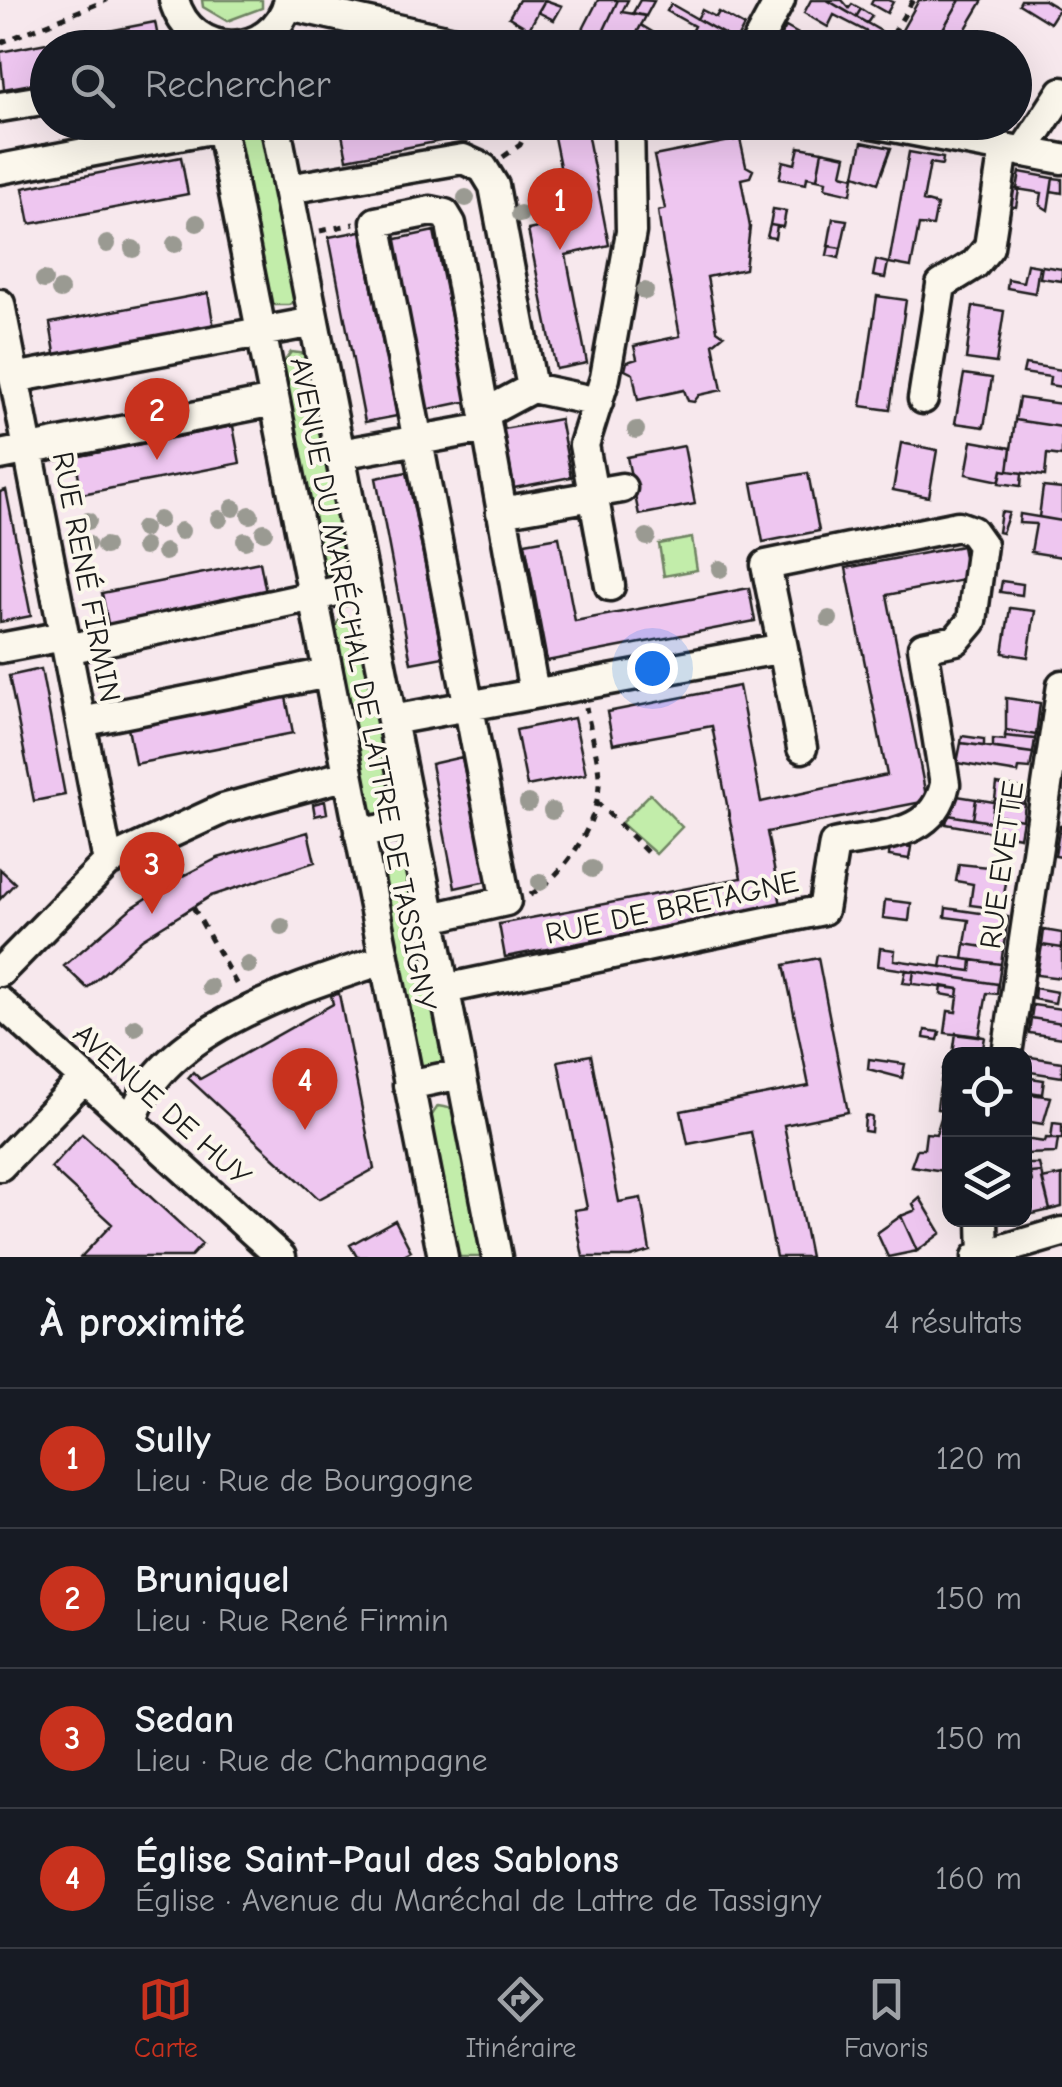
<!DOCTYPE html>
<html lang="fr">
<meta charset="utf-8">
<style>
body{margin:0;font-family:"Comic Neue",sans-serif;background:#242831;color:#f1f3f6}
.controls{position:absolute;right:30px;bottom:30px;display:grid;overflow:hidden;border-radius:20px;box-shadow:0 10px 40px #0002}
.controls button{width:90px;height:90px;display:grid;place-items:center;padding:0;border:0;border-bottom:2px solid #363941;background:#171b24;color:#f1f3f6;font:50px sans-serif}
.you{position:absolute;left:652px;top:668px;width:35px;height:35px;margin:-25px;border:8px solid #fff;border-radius:50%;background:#1a73e8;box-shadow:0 0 0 15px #1a73e833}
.badge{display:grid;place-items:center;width:65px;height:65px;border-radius:50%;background:#c8321e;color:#fff;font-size:32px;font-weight:700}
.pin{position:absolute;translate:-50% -82px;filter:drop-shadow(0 2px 5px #0008)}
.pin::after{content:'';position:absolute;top:52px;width:35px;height:30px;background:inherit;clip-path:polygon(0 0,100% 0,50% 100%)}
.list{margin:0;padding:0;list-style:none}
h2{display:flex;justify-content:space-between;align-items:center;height:130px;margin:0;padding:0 40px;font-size:42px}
h2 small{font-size:32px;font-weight:400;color:#9ea1a6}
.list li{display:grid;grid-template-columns:65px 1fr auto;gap:30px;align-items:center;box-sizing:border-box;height:140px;padding:0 40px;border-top:2px solid #363941}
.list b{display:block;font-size:38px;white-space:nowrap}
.list p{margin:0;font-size:32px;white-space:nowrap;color:#9ea1a6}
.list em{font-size:32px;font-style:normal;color:#9ea1a6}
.icon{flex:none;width:55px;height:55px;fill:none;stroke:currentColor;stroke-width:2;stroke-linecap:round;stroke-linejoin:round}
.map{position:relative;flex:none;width:1062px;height:1257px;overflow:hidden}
.search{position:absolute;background:#171b24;box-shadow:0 10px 40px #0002;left:30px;right:30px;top:30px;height:110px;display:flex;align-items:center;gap:25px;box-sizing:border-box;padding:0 35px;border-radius:55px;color:#9ea1a6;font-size:38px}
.sheet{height:690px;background:#171b24}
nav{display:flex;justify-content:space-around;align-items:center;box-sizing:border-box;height:140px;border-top:2px solid #363941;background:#171b24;font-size:28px;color:#9ea1a6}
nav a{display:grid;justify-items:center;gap:5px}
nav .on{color:#c8321e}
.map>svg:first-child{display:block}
.green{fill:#c2edaa;stroke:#6f8463;stroke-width:2.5}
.building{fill:#eec6f0;stroke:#1c1c1c;stroke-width:2.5}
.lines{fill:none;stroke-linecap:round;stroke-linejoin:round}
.minor-casing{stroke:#1c1c1c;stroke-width:35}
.path{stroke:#1c1c1c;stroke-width:5;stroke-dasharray:8 8;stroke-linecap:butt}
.minor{stroke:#fbf7ec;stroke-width:28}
.tree{fill:#9a9a92}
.labels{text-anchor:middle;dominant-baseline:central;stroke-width:8;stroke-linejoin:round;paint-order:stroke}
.street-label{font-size:30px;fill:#1c1c1c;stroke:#fbf7ec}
</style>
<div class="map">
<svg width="1062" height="1257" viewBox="0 0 1062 1257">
<rect width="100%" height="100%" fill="#f7e8ed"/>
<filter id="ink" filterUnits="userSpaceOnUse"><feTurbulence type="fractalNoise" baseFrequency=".01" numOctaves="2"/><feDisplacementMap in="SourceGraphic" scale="20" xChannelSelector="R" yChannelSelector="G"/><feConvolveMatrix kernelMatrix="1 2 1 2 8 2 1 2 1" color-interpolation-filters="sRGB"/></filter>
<g filter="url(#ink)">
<path class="green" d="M202,0H262V8L227,21L203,7Z
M231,123H269L297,299L289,305H273L267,299Z
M291,352L307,354L350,574L326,579L320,573L279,369Z
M692,538L697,570L664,576L659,544Z
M342,616L359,619L396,812L389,818H372L366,812L330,634Z
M650,794L682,827L656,854L621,823Z
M397,855L406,858L448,1048L445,1063L421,1069L415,1063L376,874L380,863Z
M438,1106L455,1109L488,1257H451L426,1124Z"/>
<path class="building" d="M519,0H545L529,29L509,17Z
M545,0L562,6L554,20L538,12Z
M598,0H618L597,45L577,41Z
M618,0H628L622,12L646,16L629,48L597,45Z
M640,0L654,1L646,16L633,13Z
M811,0H827L886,34L883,40L834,15L828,27L804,13Z
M827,0H842L849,8L852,4L861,9L856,17Z
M873,0H888L893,2L887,13L871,4Z
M919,0H960L932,48H892Z
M960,0H983L958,42L941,32Z
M1021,0H1044L1059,9L1050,23L1019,4Z
M671,4L736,41L732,48H711L703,41L705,37L692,30L694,26L667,11Z
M861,9L872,16L867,23L856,17Z
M702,10L716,17L719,12L744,26L736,41L697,19Z
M155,22L160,48H48V81L4,89L0,52Z
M641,25L654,33L647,48H629Z
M786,27L811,41L809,48H790L778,41Z
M875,35L883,40L878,48H867Z
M1014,63L1032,75L1015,102H1014Z
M507,122L508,128L347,159L340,124Z
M551,122H585L609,245L566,255L587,363L556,369L528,230L571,221Z
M740,139L746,166L753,170L750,177L741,179L750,227L745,269L707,277L717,330L724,335L713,344L722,390L699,395L694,402L688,401L684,390L638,400L633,374L625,370L627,362L637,359L634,346L680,336L663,244L658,211L665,209L654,156Z
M862,142L891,148L878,183L855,175Z
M799,147L822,151L817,179L807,177L806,184L779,179L783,161L795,164Z
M822,151L846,156L842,174L854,177L851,194L825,188L826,181L817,179Z
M909,152L943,158L942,165L930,163L923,201L937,205L933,226L919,225L911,267L889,263Z
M181,157L188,194L30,224L23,188Z
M1020,172L1053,178L1048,210L1040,205L1042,193L1017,189Z
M1053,178L1062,179V193L1051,191Z
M1010,188L1019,190L1016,207L1006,206Z
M773,209L786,211L783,227L770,225Z
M833,218L847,220L841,248L828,246Z
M770,225L777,226L775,238L767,237Z
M361,231L397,416L365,422L329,237Z
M434,231L468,401L425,410L392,240Z
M829,246L841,248L839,258L827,255Z
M876,260L888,263L885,278L873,276Z
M1027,264L1039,266L1035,293L1007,288L1008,279L1023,282Z
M1042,266L1062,269V281L1040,278Z
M208,293L214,328L56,359L50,323Z
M877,296L906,300L890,410L861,406Z
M973,306L1004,311L996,363L966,359Z
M1025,364L1062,370V387L1049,385L1050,377L1023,373Z
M964,374L992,378L984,427L955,423Z
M1019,398L1062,404V427L1015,420Z
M560,419L571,477L514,488L503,429Z
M1015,420L1062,427V456L1047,454L1045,476L1008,471Z
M233,426L240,463L82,494L75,457Z
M972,441L1011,448L1008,471L1002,470L1000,481L966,474Z
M901,443L937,450L929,497L893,490Z
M684,446L695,504L639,515L627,457Z
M1002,470L1022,473L1021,486L999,483Z
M407,472L443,657L411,663L376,478Z
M808,473L819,531L763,542L752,483Z
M1043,487L1062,489V521L1039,517Z
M6,490L31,616L0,622V492Z
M1001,512L1009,513L1002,533L998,532Z
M1020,514L1062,521V557L1031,552L1036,524L1019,523Z
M559,537L575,621L749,588L755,621L547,661L525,543Z
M962,546L968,579L887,595L927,801L767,832L781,905L505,957L499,924L741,878L712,726L613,744L607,712L739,686L761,802L887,775L846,568Z
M260,562L267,598L109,629L102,593Z
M1002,581L1023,584L1022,595L1000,592Z
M1010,608L1035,611L1028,657L1003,653Z
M41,669L65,795L34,801L9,676Z
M286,697L293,733L135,764L128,728Z
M1006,698L1040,703L1036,735L1006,730Z
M574,718L586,774L527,786L516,730Z
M1006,730L1036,735L1035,739L1005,736Z
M962,736L984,739V746L961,743Z
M1005,736L1035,739L1033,753L993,748V739L1005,740Z
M961,743L1033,753L1030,769L1019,768L1018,773L957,763Z
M462,757L487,881L455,888L431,764Z
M997,784L1027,789L1025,804L995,799Z
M951,795L976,799L973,819L948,815Z
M976,799L994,802L991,822L973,819Z
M995,799L1025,804L1023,820L992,815Z
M325,801L327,813L315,816L313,804Z
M948,815L991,822L992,815L1023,820L1020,837L946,824Z
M1060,825H1062V857L1055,856Z
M308,832L315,862L211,896L142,939L87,988L64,966L130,909L177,879L218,858Z
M890,844L911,847L909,859L889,856Z
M959,864L1008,869L1002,909L970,905L973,884L956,881Z
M0,869L15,883L0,899Z
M885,900L911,903L909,921L883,918Z
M946,908L1008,917L1003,950L965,944L969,920L945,917Z
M1044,930L1062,933V948L1042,945Z
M965,944L1003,950L1001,964L963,959Z
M1042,945L1062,948V978L1037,975Z
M880,948L895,950L894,960L971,971L972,960L1001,964L998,984L878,966Z
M943,956L972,960L971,971L941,967Z
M818,958L848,1112L784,1125L810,1257H776L751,1132L688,1144L681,1111L809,1086L784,965Z
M906,970L914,971L912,984L903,983Z
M914,971L998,984L997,994L987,993L979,1037L945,1033L948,1011L956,1012L959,989L912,984Z
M942,986L959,989L958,997L941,994Z
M1035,988L1057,992L1055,1003L1034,999Z
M339,994L374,1169L319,1199L188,1078L193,1072L200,1079L333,1004L331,995Z
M1033,1005L1062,1009V1023L1031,1018Z
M1031,1018L1062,1023V1038L1029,1033Z
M925,1030L940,1032L938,1040L924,1038Z
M956,1033L985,1037L982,1054H953Z
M591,1055L619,1202L641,1198L650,1251L631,1257H583L574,1210L587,1208L558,1061Z
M1025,1056L1062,1062V1077L1024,1071Z
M869,1059L905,1064L902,1078L868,1069Z
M943,1069L950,1070V1095L939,1093Z
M1024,1077L1044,1080L1042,1094L1024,1091Z
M939,1093L950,1095V1120L941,1118L942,1110L937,1109Z
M1024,1093L1051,1097L1043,1124L1024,1121Z
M865,1116L872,1117L871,1132L864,1131Z
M941,1118L950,1120V1172L911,1166L917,1149H924L926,1133L936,1134Z
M1053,1123L1062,1124V1139H1051Z
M82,1134L202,1244L190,1257H81L112,1224L51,1168Z
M1046,1138L1058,1139L1056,1153L1024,1154V1139L1045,1142Z
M1027,1164H1039L1041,1172L1030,1173Z
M1041,1172L1050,1210L1024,1216V1184L1032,1182L1030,1173Z
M1062,1175V1207L1050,1210L1042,1179Z
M920,1198L941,1233L917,1251L901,1216L916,1210L913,1204Z
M901,1216L917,1251L888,1257L877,1233Z
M395,1220L411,1251L400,1257H357L350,1245Z"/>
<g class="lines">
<defs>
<path id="minor" d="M174,0C191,61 273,61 289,0
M289,5L481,48
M754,48L780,0
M0,107L48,99
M220,122L443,1257
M275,122L497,1257
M867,122L1062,159
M1023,152L1062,92
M0,169L221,127
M288,189L463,159L483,168L494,186L532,388
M0,304L108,862
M14,378L314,322
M923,399L941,285L975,264L989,247L1004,148
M487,412L532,388L598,402
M340,454L486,428
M0,455L274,401
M593,493L622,488
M501,512L593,496
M610,586L584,445L605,378L631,232L629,122
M0,648L64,636
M783,648L802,748
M67,649L365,585
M392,720L783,648L766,565L958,526L972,531L982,545L972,621L956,640L923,647L945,784C934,838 881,834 834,844L823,910L445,989
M81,722L328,673
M359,833L412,824
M431,918L506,901L376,222L431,211L445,214L451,224L534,693
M0,972L108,862L223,809L347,775
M0,1002L281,1257
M1007,1054L1062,685
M408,1085L461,1074
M132,1122C157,1030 301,987 383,960
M0,1166L84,1079
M983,1220L984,1257
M977,1257L1062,1232"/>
</defs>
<use href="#minor" class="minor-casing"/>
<path class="path" d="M0,43L107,0
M885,48L913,0
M503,157L520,145L531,122
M320,231L354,224
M596,801L650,855
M168,862L177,879
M530,895C566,874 601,821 599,777C598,754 590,730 586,707
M193,907L238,987"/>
<use href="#minor" class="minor"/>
</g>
<g class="tree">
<circle cx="466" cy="198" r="9"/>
<circle cx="520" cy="214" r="9"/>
<circle cx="197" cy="223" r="9"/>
<circle cx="107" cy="244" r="9"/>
<circle cx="175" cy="244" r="9"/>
<circle cx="133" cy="249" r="9"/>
<circle cx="44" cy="280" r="9"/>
<circle cx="60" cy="290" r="9"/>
<circle cx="645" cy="291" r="9"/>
<circle cx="636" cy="430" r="9"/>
<circle cx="233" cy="508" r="9"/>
<circle cx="250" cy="515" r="9"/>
<circle cx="219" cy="519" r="9"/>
<circle cx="159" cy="520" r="9"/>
<circle cx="88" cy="521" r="9"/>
<circle cx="143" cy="529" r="9"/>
<circle cx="181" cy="531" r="9"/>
<circle cx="264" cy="532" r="9"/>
<circle cx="647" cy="537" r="9"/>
<circle cx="245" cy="541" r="9"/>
<circle cx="87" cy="544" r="9"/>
<circle cx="105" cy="546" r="9"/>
<circle cx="144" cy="547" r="9"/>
<circle cx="165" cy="552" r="9"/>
<circle cx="720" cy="569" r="9"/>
<circle cx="829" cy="619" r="9"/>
<circle cx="528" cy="803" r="9"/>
<circle cx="552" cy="811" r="9"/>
<circle cx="592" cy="869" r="9"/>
<circle cx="540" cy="882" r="9"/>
<circle cx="282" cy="927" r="9"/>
<circle cx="248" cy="965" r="9"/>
<circle cx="210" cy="987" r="9"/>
<circle cx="135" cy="1027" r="9"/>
</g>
</g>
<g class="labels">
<g class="street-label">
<text transform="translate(86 577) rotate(79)">RUE RENÉ FIRMIN</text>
<text transform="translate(363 684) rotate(79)">AVENUE DU MARÉCHAL DE LATTRE DE TASSIGNY</text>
<text transform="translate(1002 865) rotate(-82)">RUE EVETTE</text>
<text transform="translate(672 908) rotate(-12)">RUE DE BRETAGNE</text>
<text transform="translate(162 1105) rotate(42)">AVENUE DE HUY</text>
</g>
</g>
</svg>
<div class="controls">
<button><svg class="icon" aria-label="locate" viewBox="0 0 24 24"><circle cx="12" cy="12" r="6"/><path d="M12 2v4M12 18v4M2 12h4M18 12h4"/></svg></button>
<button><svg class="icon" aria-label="layers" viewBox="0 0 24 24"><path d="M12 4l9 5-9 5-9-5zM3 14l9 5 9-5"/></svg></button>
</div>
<div class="you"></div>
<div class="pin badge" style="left:560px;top:250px">1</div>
<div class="pin badge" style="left:157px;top:460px">2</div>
<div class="pin badge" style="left:152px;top:914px">3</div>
<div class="pin badge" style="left:305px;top:1130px">4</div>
<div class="search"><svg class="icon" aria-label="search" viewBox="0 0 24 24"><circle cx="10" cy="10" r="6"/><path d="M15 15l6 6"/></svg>Rechercher</div>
</div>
<section class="sheet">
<h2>À proximité<small>4 résultats</small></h2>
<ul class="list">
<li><span class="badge">1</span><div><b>Sully</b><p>Lieu · Rue de Bourgogne</p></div><em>120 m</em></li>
<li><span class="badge">2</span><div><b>Bruniquel</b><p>Lieu · Rue René Firmin</p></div><em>150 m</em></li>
<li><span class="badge">3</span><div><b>Sedan</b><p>Lieu · Rue de Champagne</p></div><em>150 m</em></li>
<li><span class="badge">4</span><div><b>Église Saint-Paul des Sablons</b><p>Église · Avenue du Maréchal de Lattre de Tassigny</p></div><em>160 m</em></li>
</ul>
</section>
<nav>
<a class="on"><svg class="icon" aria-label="map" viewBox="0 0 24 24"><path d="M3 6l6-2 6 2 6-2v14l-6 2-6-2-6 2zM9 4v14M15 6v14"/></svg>Carte</a>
<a><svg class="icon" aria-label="directions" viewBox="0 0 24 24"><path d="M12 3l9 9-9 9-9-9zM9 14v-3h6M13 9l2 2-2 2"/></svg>Itinéraire</a>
<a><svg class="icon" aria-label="saved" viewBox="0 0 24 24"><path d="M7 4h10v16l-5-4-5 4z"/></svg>Favoris</a>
</nav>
